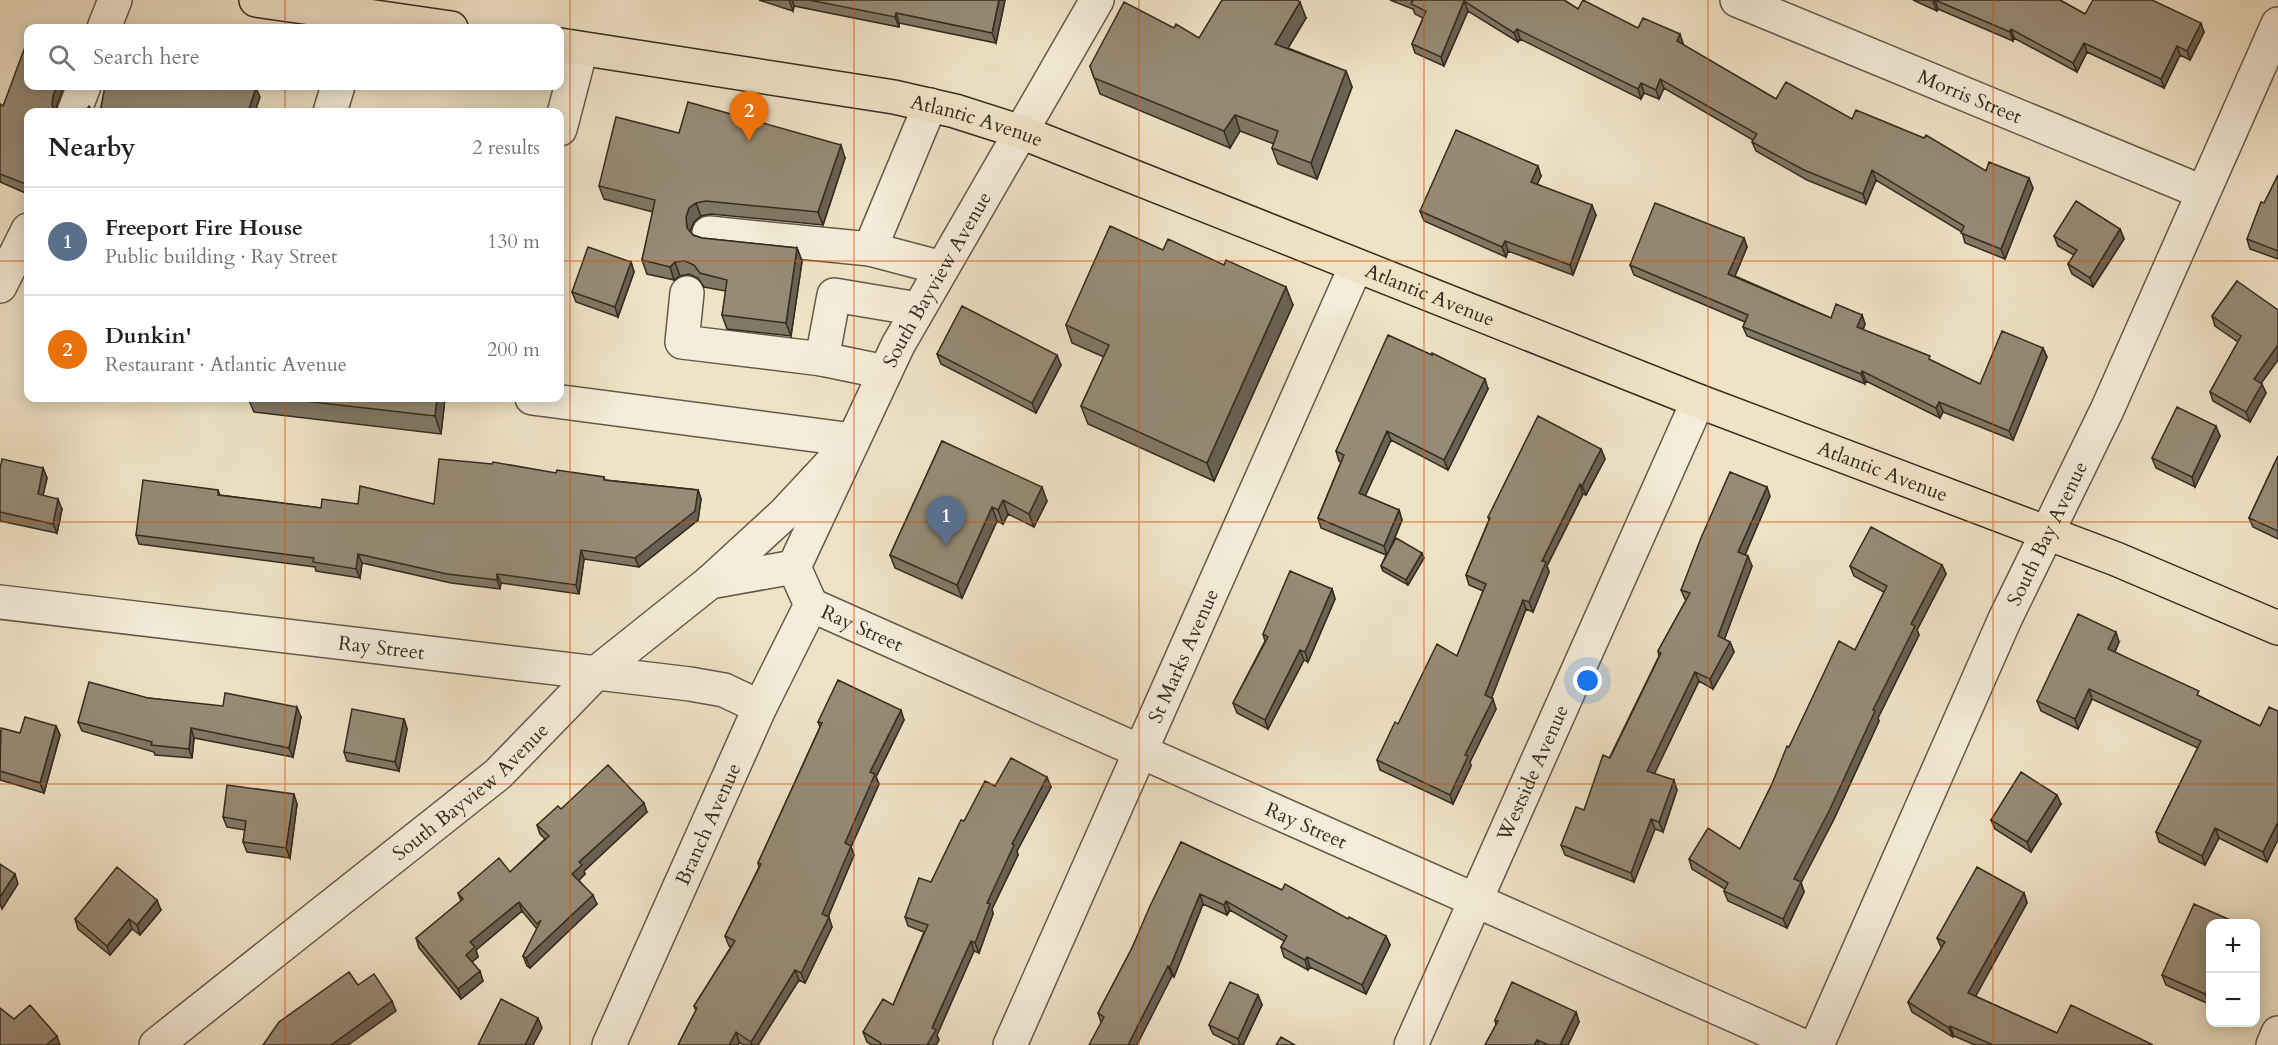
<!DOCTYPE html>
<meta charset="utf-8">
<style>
body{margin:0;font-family:Cardo,serif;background:#f6f6f6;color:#202124}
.controls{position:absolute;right:18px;bottom:18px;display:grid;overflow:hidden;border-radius:12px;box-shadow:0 3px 15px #0003}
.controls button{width:54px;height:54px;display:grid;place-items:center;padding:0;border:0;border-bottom:2px solid #e0e0e0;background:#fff;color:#202124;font:30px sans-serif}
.you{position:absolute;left:1588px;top:681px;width:21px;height:21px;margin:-15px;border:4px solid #fff;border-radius:50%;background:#1a73e8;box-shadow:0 0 0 9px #1a73e833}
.badge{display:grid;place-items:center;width:39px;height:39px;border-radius:50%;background:#111827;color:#fff;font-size:20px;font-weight:700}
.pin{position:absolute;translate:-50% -50px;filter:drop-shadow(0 2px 3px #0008)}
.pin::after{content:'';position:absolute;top:32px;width:21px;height:18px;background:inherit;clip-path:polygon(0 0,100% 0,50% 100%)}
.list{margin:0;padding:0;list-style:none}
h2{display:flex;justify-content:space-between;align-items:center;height:78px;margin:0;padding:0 24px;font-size:26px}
h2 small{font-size:20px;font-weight:400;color:#757577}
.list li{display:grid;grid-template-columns:39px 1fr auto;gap:18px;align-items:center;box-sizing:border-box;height:108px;padding:0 24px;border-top:2px solid #e0e0e0}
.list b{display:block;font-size:22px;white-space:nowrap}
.list p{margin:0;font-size:20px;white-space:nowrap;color:#757577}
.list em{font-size:20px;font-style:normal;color:#757577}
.icon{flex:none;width:33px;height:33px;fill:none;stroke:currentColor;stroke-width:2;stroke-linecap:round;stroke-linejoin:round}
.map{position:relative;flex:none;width:2278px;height:1045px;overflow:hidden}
.search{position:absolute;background:#fff;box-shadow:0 3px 15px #0003;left:24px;top:24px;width:540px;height:66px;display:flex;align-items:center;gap:15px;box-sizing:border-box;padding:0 21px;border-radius:12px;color:#757577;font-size:22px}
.panel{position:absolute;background:#fff;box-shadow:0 3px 15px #0003;left:24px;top:108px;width:540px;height:294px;border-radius:12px}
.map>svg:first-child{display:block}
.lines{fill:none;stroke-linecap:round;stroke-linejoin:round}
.minor-casing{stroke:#645949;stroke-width:36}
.major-casing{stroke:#352b1f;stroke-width:36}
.minor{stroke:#f5edda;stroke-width:33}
.major{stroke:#efe3c6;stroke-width:33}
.wall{fill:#817865;stroke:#352b1f;stroke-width:1.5}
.shaded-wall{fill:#696153;stroke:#352b1f;stroke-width:1.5}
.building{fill:#968b76;stroke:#352b1f;stroke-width:1.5}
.grid{fill:none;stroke:#d6540e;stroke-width:1.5;stroke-opacity:0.55}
.labels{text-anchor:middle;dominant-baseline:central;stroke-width:4.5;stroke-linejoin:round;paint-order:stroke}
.street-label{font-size:20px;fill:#352b1f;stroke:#f5edda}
</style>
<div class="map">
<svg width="2278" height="1045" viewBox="0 0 2278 1045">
<rect width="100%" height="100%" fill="#efe3c6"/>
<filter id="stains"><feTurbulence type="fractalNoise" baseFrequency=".00333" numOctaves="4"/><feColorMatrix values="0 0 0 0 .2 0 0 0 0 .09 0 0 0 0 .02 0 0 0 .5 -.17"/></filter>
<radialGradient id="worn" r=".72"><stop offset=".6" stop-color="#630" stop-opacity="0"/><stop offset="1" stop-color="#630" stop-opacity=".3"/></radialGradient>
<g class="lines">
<defs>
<g id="minor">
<path id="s1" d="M1737,0L2202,192"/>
<path d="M104,28L115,0"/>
<path d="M930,105L870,249L942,268"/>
<path d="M74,112L84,86"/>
<path d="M330,112L338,86"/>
<path d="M560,129L581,49"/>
<path d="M709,233L870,249"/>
<path d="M0,286L28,230"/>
<path d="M687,293L682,342L822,359L834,295L918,309"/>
<path d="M822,359L885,372"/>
<path d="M532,398L853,440"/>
<path d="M710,582L794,567"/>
<path id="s2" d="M0,602L690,684L724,690L760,707"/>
<path id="s3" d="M811,605L1801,1045"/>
<path id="s4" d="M811,605L794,567L898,345L1097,0"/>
<path id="s5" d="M156,1045L498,774L596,673L710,582L784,514L853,440"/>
<path id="s6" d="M609,1045L760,707L811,605"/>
<path id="s7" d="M1010,1045L1356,266"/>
<path id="s8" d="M1411,1045L1698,401"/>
<path id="s9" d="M1817,1045L2005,619L2107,410L2278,24"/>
<path d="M2273,1045L2278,1033"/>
</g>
<g id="major">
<path d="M256,0L451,28"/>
<path id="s10" d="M560,45L894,97L955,111L1021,132L1698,401L2116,559L2278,628"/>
</g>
</defs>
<use href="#minor" class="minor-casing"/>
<use href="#major" class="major-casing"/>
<use href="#minor" class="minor"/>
<use href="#major" class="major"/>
</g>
<path class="wall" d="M759,0H1005L996,43L899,23V27L794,6L793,11Z
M1390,0H1564L1578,9L1683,43V45L1776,99L1852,119L1986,171L2033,188L2005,259L1965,243L1962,232L1876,180L1866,204L1807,180L1756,151L1752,142L1753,140L1664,88L1659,99L1644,93L1641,99L1520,39L1518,42L1468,11L1444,66L1415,53L1412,44L1423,18L1415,14L1413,9Z
M1913,0H2060L2085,14L2204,32L2190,60L2180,55L2164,88L2087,52L2077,72L2014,38L2013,41L1938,9L1937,11Z
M1306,18L1288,48L1346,71L1352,87L1317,179L1278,164L1272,148L1274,144L1240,131L1230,148L1100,94L1090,66L1174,28L1199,38Z
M0,104L3,106L57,105L56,112H28V194L0,182Z
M845,158L823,225L711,214L701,216L694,222L690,231L693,235L702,238L797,248L802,261L791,336L727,329L722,315L726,291L704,287L698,278L689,274L680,276L674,280L647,274L642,260L653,212L604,199L599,186Z
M2278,175V259L2250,249L2247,239Z
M1541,176L1537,184L1596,215L1573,275L1508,251L1506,257L1424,221L1420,211Z
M2120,229L2124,239L2093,287L2072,274L2068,264L2074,255L2058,246L2054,236Z
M1744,238L1747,247L1735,276L1831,318L1862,315L1865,324L1863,330L1980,384L2043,348L2047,357L2013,440L1943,412L1940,418L1866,381L1865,384L1747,336L1743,327L1745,322L1634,275L1630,265Z
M1163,250L1293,305L1214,481L1088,424L1081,406L1104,357L1072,343L1066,325Z
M631,262L634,272L618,317L576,302L572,292Z
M2237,281L2261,383L2266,393L2250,422L2213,401L2210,392L2238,342L2215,326L2212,316Z
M937,354L1061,365L1036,413L941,364Z
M1488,389L1448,470L1391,440L1365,496L1399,510L1402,520L1390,550L1424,558L1408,585L1383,571L1381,566L1386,555L1321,528L1318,518L1341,462L1339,461L1336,451Z
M248,398H445L441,434L254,412Z
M2220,436L2195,487L2156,468L2152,458Z
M942,441L1047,501L1034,527L1008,514L1003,524L997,521L962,598L895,568L890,555Z
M1601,449L1605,459L1586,495L1583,494L1547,566L1549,572L1533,612L1526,609L1491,698L1496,709L1470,762L1471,766L1453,804L1380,770L1377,760L1398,724L1457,656L1483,591L1469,585L1466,575L1489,520L1488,517Z
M2278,456V539L2253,527L2249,518Z
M43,468L47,478L43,495L62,509L57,533L0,521V469Z
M556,473L604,477L605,480L698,490L701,499L698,520L639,567L584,559L579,594L501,583L500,589L451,583L362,563L360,578L316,571L315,567L139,544L136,535L218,490L220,495L321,508L358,504H434Z
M1770,496L1745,555L1752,566L1724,639L1730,642L1734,652L1713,689L1699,681L1654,773L1677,790L1663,832L1655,829L1634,882L1565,855L1561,845L1584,810L1659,656L1658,651L1686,600L1685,599L1681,590Z
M1942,565L1946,574L1917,630L1919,635L1878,718L1879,721L1834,819L1801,882L1804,892L1787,928L1728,901L1724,891L1725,889L1692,869L1689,859L1740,849L1772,784L1789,747L1855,650L1884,592L1854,576L1850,566Z
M1332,589L1335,599L1308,662L1304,660L1268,729L1237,713L1233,703L1265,641L1263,634Z
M2119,642L2115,652L2201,697L2260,726L2278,711V839L2267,862L2219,838L2205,865L2159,842L2156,832L2198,748L2092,699L2078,729L2041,711L2037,701Z
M148,698L301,717L293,757L194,738L192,758L155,755L154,752L82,731L78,722Z
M404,719L407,729L399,771L347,761L344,752Z
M904,720L876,777L879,784L851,847L854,855L828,917L832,927L805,983L799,980L758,1045H744L739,1042L738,1045H678L696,1011L694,1006L731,947L729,946L725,936L759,867L758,863L820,727L818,722Z
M56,726L60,735L44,793L0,780V731L20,733Z
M995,786L1051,787L1017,851L1018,855L992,909L993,914L979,953L974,951L937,1035L939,1040L936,1045H872L867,1042L863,1032L893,1005L924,932L908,926L905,917L931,882L964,821Z
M297,804L290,858L247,852L243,842L245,830L227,827L223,817Z
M2061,804L2031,852L1995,829L1991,820Z
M561,809L647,812L584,871L585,874L579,880L597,904L530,968L527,966L523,956L537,929L522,911L476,950L478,957L472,962L483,981L461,999L419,948L416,938L461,901L458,893L510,872L545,839L540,834L537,825Z
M1181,842L1282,890L1386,936L1390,945L1366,994L1310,967L1308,970L1284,957L1281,947L1284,941L1230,910L1227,915L1203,904L1174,977L1172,976L1101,1022L1098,1013L1132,948Z
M2024,893L2027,903L1975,996L2057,1033L2153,1045H1975L1954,1036L1953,1037L1912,1012L1908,1002L1942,948L1941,947L1937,938Z
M161,910L140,935L132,929L110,955L78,929L75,919Z
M2211,924V1001L2209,1004L2166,985L2162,975Z
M1258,995L1262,1005L1243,1045H1235L1213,1034L1209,1025Z
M1576,1012L1579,1022L1568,1045H1485L1496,1025L1495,1020Z"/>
<path class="shaded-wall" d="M789,0H792L794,6L793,11Z
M999,0H1005L996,43L992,33Z
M1935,0L1938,9L1937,11L1933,2Z
M1464,1L1468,11L1444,66L1441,57Z
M1300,2L1306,18L1281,60L1275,44Z
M896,13L899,23V27L895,17Z
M2201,23L2204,32L2190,60L2187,51Z
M1517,29L1520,39L1518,42L1514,33Z
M2011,29L2014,38L2013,41L2010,32Z
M1680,34L1683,43L1680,51L1677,41Z
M2084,43L2087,52L2077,72L2073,63Z
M2177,46L2180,55L2164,88L2161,79Z
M1346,71L1352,87L1317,179L1311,163Z
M1660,79L1664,88L1659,99L1656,90Z
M1641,83L1644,93L1641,99L1638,89Z
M57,86H64L57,105L56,112L52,105L53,96Z
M256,88L260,97L255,112H248Z
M1235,115L1240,131L1230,148L1224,131Z
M841,145L845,158L823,225L818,212Z
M1538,166L1541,176L1534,192L1531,182Z
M1872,170L1876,180L1866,204L1863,194Z
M2029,178L2033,188L2005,259L2001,249Z
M696,203L701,216L694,222L690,231L692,241L687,228L686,217L689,208Z
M1592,205L1596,215L1573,275L1570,265Z
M2120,229L2124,239L2093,287L2090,278Z
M1744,238L1747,247L1732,283L1728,274Z
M1505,241L1508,251L1506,257L1502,247Z
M797,248L802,261L791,336L786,323Z
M631,262L634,272L618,317L615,307Z
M675,262L680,276L674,280L670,267Z
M1286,287L1293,305L1214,481L1207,463Z
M1862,315L1865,324L1860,337L1857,327Z
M2278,345V360L2257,389L2254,379Z
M2043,348L2047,357L2013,440L2009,431Z
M1057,355L1061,365L1036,413L1032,403Z
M1862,371L1866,381L1865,384L1861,374Z
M1485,379L1488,389L1448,470L1444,460Z
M2262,384L2266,393L2250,422L2246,412Z
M437,398H445L441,434L435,416Z
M1939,402L1943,412L1940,418L1936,408Z
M2216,426L2220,436L2195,487L2192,477Z
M1387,431L1391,440L1362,503L1359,493Z
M1601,449L1605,459L1586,495L1582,486Z
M43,468L47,478L41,504L38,494Z
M1580,484L1583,494L1547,566L1549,572L1533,612L1529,602L1542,561Z
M1042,487L1047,501L1034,527L1029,514Z
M1767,487L1770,496L1742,562L1738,552Z
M698,490L701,499L698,520L639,567L635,558Z
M58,499L62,509L57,533L53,524Z
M1003,500L1008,514L1003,524L998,510Z
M992,507L997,521L962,598L957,585Z
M1399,510L1402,520L1387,556L1384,546Z
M581,550L584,559L579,594L576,585Z
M1422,553L1424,558L1408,585L1406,580Z
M358,554L362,563L360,578L356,569Z
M1748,556L1752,566L1722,646L1718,636Z
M1942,565L1946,574L1917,630L1919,635L1878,718L1879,721L1834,819L1801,883L1804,892L1787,928L1783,919L1794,879L1873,710L1911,624Z
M497,574L501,583L500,589L497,580Z
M1332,589L1335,599L1308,662L1305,652Z
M1523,600L1526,609L1489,705L1485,695Z
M2116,632L2119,642L2112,658L2108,649Z
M1730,642L1734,652L1713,689L1710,679Z
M1300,650L1304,660L1268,729L1265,720Z
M1695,672L1699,681L1651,781L1647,771Z
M2089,689L2092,699L2078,729L2075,719Z
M1493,699L1496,709L1470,762L1471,766L1453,804L1450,795L1465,755Z
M297,707L301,717L293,757L289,748Z
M901,710L904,720L876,777L879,784L851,847L854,855L825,924L822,914L845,843L870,772Z
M404,719L407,729L399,771L395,762Z
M56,726L60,735L44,793L40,783Z
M191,728L194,738L192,758L189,749Z
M1047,777L1051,787L1017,851L1018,855L992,909L993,914L979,953L975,943L987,903L1012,844Z
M1674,780L1677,790L1663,832L1659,822Z
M294,794L297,804L290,858L286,848Z
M2057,795L2061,804L2031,852L2027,842Z
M644,803L647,812L584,871L585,874L576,883L572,874L579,862Z
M1651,819L1655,829L1634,882L1631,873Z
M2278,822V839L2267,862L2263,852Z
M2215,828L2219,838L2205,865L2202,856Z
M15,874L18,884L2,909L0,904V897Z
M2024,893L2027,903L1972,1003L1968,993Z
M1200,894L1203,904L1174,977L1170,967Z
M593,895L597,904L530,968L526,958Z
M157,900L161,910L140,935L137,925Z
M1226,901L1230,910L1227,915L1224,905Z
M519,902L522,911L476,950L478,957L469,964L466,955L470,942Z
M829,917L832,927L805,983L801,973Z
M129,919L132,929L110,955L107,946Z
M1386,936L1390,945L1366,994L1362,985Z
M971,941L974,951L937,1035L939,1040L936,1045H927L932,1028Z
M1307,957L1310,967L1308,970L1305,960Z
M1168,966L1172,976L1137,1045H1128Z
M795,970L799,980L758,1045H752L751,1042Z
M480,971L483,981L461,999L458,989Z
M2211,983V1001L2209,1004L2205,994Z
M1258,995L1262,1005L1243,1045H1240L1238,1039Z
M392,1001L396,1011L348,1045H331Z
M1576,1012L1579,1022L1568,1045H1560Z
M538,1018L542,1028L533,1045H525Z
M1950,1026L1954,1036L1953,1037L1949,1028Z
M736,1032L739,1042L738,1045H729Z
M57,1036L60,1045H46Z
M1537,1040L1539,1045H1534Z"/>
<path class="building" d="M809,0H999L992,33L896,13L895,17Z
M1222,0H1297L1300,2L1275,44L1346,71L1311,163L1272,148L1278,131L1235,115L1224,131L1094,78L1090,66L1124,2L1174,28L1176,24L1199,38Z
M1410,0H1564L1578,9L1583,0L1638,28L1643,18L1680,34L1677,41L1776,99L1786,82L1852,119L1856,110L1924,138L1926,135L1986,171L1989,162L2029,178L2001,249L1961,233L1964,226L1872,170L1863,194L1804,170L1752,142L1757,134L1660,79L1656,90L1641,83L1638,89L1517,29L1514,33L1464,1L1441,57L1412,44L1426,11L1411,4L1413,1Z
M1935,0H2060L2085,14L2093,0H2152L2201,23L2187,51L2177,46L2161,79L2084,43L2073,63L2011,29L2010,32Z
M28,39V86H57L53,96L52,105L55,112H28V185L0,174V104L3,106Z
M105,86H250L256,88L248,112H100Z
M688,102L841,145L818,212L706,201L696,203L689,208L686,217L687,228L693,235L702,238L797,248L786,323L722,315L727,280L700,273L694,265L685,261L675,262L670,267L642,260L655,200L599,186L616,117L679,133Z
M89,106L93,112H85Z
M1456,130L1538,166L1531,182L1592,205L1570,265L1505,241L1502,247L1420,211Z
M2278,175V251L2247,239L2261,202L2264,203Z
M2076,201L2120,229L2090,278L2068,264L2077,250L2054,236Z
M1655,203L1744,238L1728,274L1831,318L1836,304L1862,315L1857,327L1930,356L1929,359L1980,384L2002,331L2043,348L2009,431L1939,402L1936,408L1862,371L1861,374L1743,327L1748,315L1630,265Z
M1110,226L1163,250L1168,239L1224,265L1226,260L1286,287L1207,463L1081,406L1109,345L1066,325Z
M588,247L631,262L615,307L572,292Z
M2237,281L2278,310V345L2254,379L2262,384L2246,412L2210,392L2241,336L2212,316Z
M962,306L1057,355L1032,403L937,354Z
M1388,335L1432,355V353L1485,379L1444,460L1387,431L1359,493L1399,510L1384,546L1318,518L1344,455L1336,451Z
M278,398H437L435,416Z
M2177,407L2216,426L2192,477L2152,458Z
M1538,416L1601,449L1582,486L1580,484L1542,561L1546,562L1529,602L1523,600L1485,695L1493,699L1465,755L1468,756L1450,795L1377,760L1395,722L1398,724L1437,644L1457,656L1486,584L1466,575L1490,518L1488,517Z
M942,441L1042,487L1029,514L1003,500L998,510L992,507L957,585L890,555Z
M2278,456V531L2249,518Z
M2,459L43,468L38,494L58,499L53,524L0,512V469Z
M439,459L492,464L493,462L556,473L557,470L604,477V480L698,490L695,511L635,558L581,550L576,585L497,574V580L447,574L358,554L356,569L313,562L314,558L136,535L143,480L218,490V495L321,508L322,499L358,504L360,486L434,504Z
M1730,472L1767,487L1738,552L1748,556L1718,636L1730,642L1710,679L1695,672L1647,771L1674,780L1659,822L1651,819L1631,873L1561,845L1576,807L1584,810L1603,755L1610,758L1661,653L1658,651L1690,593L1681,590L1701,538Z
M1871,527L1942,565L1911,624L1915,626L1873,710L1875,711L1830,809L1794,879L1801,882L1783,919L1724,891L1728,883L1689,859L1708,828L1740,849L1772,784L1787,746L1789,747L1839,641L1855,650L1887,586L1850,566Z
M1396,538L1422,553L1406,580L1381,566Z
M1290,571L1332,589L1305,652L1300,650L1265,720L1233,703L1268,637L1263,634Z
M2078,614L2116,632L2108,649L2199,691L2197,695L2260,726L2269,707L2278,711V822L2263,852L2215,828L2202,856L2156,832L2201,741L2089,689L2075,719L2037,701Z
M838,680L901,710L870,772L875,774L845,843L851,846L822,914L829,917L801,973L795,970L751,1042L736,1032L729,1045H678L697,1008L694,1006L735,941L725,936L761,864L758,863L822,723L818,722Z
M89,682L148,698L223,706L225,693L297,707L289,748L191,728L189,749L151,745L152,742L78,722Z
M352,709L404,719L395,762L344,752Z
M25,717L56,726L40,783L0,771L1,728L20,733Z
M1011,758L1047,777L1012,844L1014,845L987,903L990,904L975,943L971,941L932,1028L936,1030L927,1045H880L881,1043L863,1032L883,999L893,1005L928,925L905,917L919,878L931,882L961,820L964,821L985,781L995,786Z
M608,765L644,803L579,862L582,865L572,874L593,895L526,958L523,956L541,920L537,924L519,902L470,942L475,947L466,955L480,971L458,989L416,938L463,899L458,893L499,858L510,872L549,836L537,825L558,806L561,809Z
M2021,772L2057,795L2027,842L1991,820Z
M227,785L294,794L286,848L243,842L246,821L223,817Z
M1181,842L1282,890L1285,884L1348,919L1349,917L1386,936L1362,985L1307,957L1305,960L1281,947L1287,936L1226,901L1224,905L1200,894L1170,967L1168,966L1128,1045H1089L1104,1017L1098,1013L1132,948L1150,906Z
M0,864L15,874L0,897Z
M117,867L157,900L137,925L129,919L107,946L75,919Z
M1977,867L2024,893L1968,993L2057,1033L2071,1005L2153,1045H1993L1950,1026L1949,1028L1908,1002L1945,942L1937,938Z
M2194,904L2237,923L2211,924V983L2205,994L2162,975Z
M349,972L358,985L374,974L392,1001L331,1045H263L279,1022Z
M1230,982L1258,995L1238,1039L1209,1025Z
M1512,982L1576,1012L1560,1045H1549L1537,1040L1534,1045H1485L1498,1021L1495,1020Z
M501,999L538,1018L525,1045H478Z
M30,1005L57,1036L46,1045H0V1008L14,1019Z
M1281,1037L1295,1045H1276Z"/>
<path class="grid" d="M285,0V28M570,0V1045M854,0V1045M1139,0V1045M1424,0V1045M1708,0V1045M1993,0V1045M285,86V112M0,261H28M560,261H2278M285,398V1045M0,522H2278M0,784H2278"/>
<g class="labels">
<g class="street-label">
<text stroke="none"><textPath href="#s1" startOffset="252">Morris Street</textPath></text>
<text stroke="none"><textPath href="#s10" startOffset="424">Atlantic Avenue</textPath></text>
<text stroke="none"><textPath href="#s4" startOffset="363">South Bayview Avenue</textPath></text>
<text stroke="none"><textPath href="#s10" startOffset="910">Atlantic Avenue</textPath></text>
<text stroke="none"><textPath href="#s10" startOffset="1396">Atlantic Avenue</textPath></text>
<text stroke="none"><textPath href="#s9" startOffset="561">South Bay Avenue</textPath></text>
<text stroke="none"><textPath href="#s3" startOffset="56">Ray Street</textPath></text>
<text stroke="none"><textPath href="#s2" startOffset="384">Ray Street</textPath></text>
<text stroke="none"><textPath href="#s7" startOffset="426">St Marks Avenue</textPath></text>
<text stroke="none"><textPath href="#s8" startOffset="298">Westside Avenue</textPath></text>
<text stroke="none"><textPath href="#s5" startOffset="404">South Bayview Avenue</textPath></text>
<text stroke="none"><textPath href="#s6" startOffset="242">Branch Avenue</textPath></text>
<text stroke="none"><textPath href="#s3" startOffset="542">Ray Street</textPath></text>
</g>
</g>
<rect width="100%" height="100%" filter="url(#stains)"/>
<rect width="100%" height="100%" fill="url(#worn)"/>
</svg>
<div class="controls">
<button>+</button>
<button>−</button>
</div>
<div class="you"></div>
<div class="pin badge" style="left:946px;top:546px;background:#5c6f8a">1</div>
<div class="pin badge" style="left:749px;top:141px;background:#e8710a">2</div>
<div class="search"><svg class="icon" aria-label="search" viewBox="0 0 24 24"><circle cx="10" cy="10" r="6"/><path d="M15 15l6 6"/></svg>Search here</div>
<section class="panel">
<h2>Nearby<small>2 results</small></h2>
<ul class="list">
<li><span class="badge" style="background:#5c6f8a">1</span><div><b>Freeport Fire House</b><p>Public building · Ray Street</p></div><em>130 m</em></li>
<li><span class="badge" style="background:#e8710a">2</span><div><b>Dunkin'</b><p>Restaurant · Atlantic Avenue</p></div><em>200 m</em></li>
</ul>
</section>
</div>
